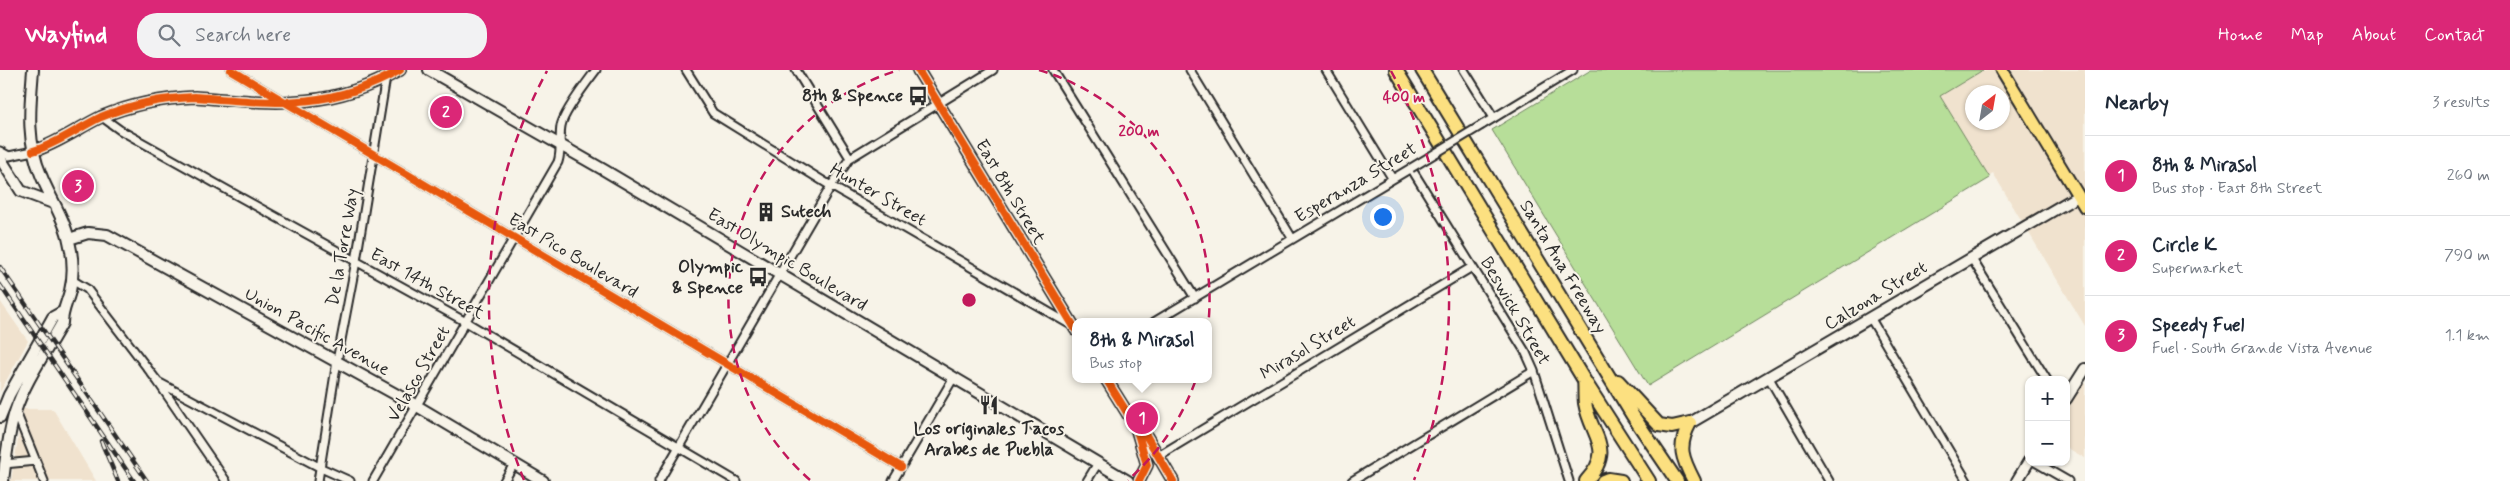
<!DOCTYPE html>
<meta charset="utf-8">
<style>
body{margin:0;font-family:Mynerve,sans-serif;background:#f2f2f3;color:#1f2937}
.controls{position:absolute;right:15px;bottom:15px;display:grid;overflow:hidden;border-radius:10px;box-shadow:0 1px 4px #0004}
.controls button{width:45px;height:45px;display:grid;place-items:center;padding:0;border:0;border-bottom:1px solid #e0e1e3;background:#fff;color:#1f2937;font:25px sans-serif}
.compass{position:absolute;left:1965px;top:15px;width:45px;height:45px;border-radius:50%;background:#fff;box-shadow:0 1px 4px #0004;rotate:31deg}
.you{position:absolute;left:1382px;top:146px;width:18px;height:18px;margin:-12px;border:4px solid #fff;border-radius:50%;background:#1a73e8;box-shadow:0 0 0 8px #1a73e833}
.badge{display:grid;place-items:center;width:32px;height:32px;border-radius:50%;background:#db2777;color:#fff;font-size:16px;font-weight:700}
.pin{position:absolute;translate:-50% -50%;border:2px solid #fff;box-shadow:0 1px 5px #0006}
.popup{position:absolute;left:1072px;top:248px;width:140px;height:65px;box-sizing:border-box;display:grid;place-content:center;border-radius:10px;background:#fff;filter:drop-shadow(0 1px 4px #0005);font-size:16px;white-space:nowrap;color:#747a83}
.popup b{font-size:19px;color:#1f2937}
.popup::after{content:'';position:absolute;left:50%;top:100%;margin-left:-10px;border:10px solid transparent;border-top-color:#fff}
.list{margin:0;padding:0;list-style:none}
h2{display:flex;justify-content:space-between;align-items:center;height:65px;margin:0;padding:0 20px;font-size:21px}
h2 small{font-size:16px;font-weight:400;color:#747a83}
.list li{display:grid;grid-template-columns:32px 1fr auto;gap:15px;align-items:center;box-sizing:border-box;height:80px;padding:0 20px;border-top:1px solid #e0e1e3}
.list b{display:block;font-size:19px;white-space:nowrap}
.list p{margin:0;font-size:16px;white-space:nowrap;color:#747a83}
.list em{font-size:16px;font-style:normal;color:#747a83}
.icon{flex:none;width:28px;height:28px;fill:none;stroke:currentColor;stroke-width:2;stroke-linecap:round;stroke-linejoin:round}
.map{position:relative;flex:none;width:2085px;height:411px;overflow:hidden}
header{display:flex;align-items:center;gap:30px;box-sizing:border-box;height:70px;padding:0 25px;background:#db2777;color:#fff}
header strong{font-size:24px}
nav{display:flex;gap:28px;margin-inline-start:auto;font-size:18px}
.search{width:350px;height:45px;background:#f2f2f3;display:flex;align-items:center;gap:12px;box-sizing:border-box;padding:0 18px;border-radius:20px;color:#747a83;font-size:19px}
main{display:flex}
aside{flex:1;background:#fff}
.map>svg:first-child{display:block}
.built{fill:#f0e2ce;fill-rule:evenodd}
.green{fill:#b7de99;stroke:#718462}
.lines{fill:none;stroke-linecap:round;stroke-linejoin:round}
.street-casing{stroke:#2b2b2b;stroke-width:11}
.secondary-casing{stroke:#2b2b2b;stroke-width:14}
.primary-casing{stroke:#2b2b2b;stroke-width:15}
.highway-casing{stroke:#2b2b2b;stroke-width:16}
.street{stroke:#f7f3e8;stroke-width:7}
.secondary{stroke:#f7f3e8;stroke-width:10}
.primary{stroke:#fce080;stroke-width:11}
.highway{stroke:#fce080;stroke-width:12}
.rail-casing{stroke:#2b2b2b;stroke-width:4.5}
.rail{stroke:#f7f3e8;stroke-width:2.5;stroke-dasharray:8;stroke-linecap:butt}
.street-bridge-casing{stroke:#2b2b2b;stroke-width:11;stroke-linecap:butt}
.street-bridge{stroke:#f7f3e8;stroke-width:7}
.cycleway-casing{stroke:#f7f3e8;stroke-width:11}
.cycleway{stroke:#e8590c;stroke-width:8}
.ring{fill:none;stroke:#c2185b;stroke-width:2.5;stroke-dasharray:9 6}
.labels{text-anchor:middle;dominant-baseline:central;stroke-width:4;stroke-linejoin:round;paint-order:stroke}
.poi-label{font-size:18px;font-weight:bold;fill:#2b2b2b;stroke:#f7f3e8;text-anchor:end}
.street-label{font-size:18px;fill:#2b2b2b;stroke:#f7f3e8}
.centre{fill:#c2185b;stroke:#f7f3e8;stroke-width:2.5}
.ring-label{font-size:15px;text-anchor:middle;font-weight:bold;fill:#c2185b;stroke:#f7f3e8;stroke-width:4;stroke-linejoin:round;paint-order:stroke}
</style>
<header>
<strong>Wayfind</strong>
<div class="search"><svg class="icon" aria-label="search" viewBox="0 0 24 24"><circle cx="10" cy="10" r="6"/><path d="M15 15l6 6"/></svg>Search here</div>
<nav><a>Home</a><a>Map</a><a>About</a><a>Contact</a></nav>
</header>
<main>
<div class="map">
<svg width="2085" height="411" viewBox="0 0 2085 411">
<rect width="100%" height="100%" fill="#f7f3e8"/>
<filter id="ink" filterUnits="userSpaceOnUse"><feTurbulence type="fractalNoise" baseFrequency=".02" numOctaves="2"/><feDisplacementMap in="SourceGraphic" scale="10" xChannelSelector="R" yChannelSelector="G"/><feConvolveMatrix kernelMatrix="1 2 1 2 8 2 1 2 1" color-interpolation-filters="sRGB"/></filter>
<g filter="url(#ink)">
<path class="built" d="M1983,0H2085V256L1993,103L1988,106L1940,26ZM1972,22H2002V52H1972Z
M0,231L28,271L0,322Z
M2085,299V388L2066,377V329Z
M23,339H53L96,411H11Z"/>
<path class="green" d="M1591,0H1983L1940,26L1990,108L1648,316L1492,60Z"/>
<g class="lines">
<defs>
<path id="street" d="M231,0L901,397
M686,0L713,43L831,116L1071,255
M796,0L850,88
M1053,0L1195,228
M1190,0L1292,168
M1326,0L1392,108
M1464,0L1494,48
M102,47L120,60L229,121L466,252L736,411
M1482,55L1573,0
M0,81L9,86L33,81
M1972,189L2047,310
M72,210L87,219L158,312L226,411
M1871,249L1967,411
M1154,252L1411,98L1526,283L1534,301L1569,411
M1769,308L1829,411
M160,313L321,398L350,411
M16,342L44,411
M1160,385L1472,197
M2035,392L2068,411
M4,394L36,391
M318,411L337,291L356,191L386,7
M373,411L558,92C562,80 559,68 561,56C563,43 587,12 596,0
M504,411L514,394
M659,411L831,116L850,88L993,0
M893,411L954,307
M1087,411L1098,393
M1352,411L1534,301"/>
<path id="secondary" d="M429,0L604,100L1128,411
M918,0L1076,260
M33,81C57,74 78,58 101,47C130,35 164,28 195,27C272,33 329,41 400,0
M0,88L21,121L53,133
M69,169L88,163L107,165L417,336L543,411
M1106,309L1136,357L1147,395L1139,411
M2066,329L2085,299
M0,347L9,325L53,247L62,242
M1690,353L2078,126
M1137,357L1147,367L1173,411
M3,411C6,388 8,365 15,342C25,311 46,282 62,253C62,241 67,233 70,221C74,205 73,187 69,171C65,149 49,126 41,105C26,70 30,37 33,0
M2017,411L2029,391"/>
<path id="primary" d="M2002,0L2085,137"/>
<path id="highway" d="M1396,0L1584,310L1649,411
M1422,0L1633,346L1677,411
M1584,310C1585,317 1584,326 1585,333C1591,367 1616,379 1586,411
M1618,311L1659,355L1672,357L1690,353
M1690,353C1677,377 1682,388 1694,411
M1603,411L1608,409L1621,411"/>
</defs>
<use href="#street" class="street-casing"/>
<use href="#secondary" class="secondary-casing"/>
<use href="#primary" class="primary-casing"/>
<use href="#highway" class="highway-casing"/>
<use href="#street" class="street"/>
<use href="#secondary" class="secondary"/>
<use href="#primary" class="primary"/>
<use href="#highway" class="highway"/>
<defs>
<path id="rail" d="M0,197L147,411
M0,215L134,411
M101,371L118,411"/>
</defs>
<use href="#rail" class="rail-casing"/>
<use href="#rail" class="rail"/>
<defs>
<path id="street-bridge" d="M1411,98L1482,55"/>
</defs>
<use href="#street-bridge" class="street-bridge-casing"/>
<use href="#street-bridge" class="street-bridge"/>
<defs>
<path id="cycleway" d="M231,0L901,397
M918,0L1076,260
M33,81C57,74 78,58 101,47C130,35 164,28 195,27C272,33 329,41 400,0
M1106,309L1136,357L1147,395L1139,411
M1138,358L1147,367L1173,411"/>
</defs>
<use href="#cycleway" class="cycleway-casing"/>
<use href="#cycleway" class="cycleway"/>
</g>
</g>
<g class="ring">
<path d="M810 410A240 240 0 0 1 899 0M1039 0A240 240 0 0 1 1128 410"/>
<path d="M524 410A480 480 0 0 1 547 1M1391 1A480 480 0 0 1 1414 410"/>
</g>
<defs>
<symbol id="bus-bare" viewBox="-9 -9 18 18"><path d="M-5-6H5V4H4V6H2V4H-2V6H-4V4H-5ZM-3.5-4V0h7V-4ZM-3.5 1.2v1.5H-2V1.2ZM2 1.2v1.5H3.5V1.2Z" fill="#2b2b2b" stroke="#f7f3e8" stroke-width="2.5" paint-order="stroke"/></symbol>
<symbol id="building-bare" viewBox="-9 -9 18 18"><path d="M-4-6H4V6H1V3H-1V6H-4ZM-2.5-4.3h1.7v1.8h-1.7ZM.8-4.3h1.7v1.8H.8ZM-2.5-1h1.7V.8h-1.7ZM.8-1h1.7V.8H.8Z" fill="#2b2b2b" stroke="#f7f3e8" stroke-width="2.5" paint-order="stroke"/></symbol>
<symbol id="restaurant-bare" viewBox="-9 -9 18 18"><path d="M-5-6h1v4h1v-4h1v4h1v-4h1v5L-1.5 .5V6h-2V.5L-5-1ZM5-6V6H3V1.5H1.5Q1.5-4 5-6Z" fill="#2b2b2b" stroke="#f7f3e8" stroke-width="2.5" paint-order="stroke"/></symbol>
</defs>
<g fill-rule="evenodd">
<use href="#bus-bare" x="904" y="12" width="28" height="28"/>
<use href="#building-bare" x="752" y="128" width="28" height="28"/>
<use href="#bus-bare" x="744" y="193" width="28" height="28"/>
<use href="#restaurant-bare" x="975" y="321" width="28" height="28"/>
</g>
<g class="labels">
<g class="poi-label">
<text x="903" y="26">8th &amp; Spence</text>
<text x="781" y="142" text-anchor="start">Sutech</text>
<text x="743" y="197">Olympic<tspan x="743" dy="21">&amp; Spence</tspan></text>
<text x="989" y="359" text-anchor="middle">Los originales Tacos<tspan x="989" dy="21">Arabes de Puebla</tspan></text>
</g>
<g class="street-label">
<text transform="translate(1356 113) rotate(-31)">Esperanza Street</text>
<text transform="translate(1010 122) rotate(59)">East 8th Street</text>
<text transform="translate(878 125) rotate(30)">Hunter Street</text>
<text transform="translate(343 177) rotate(-80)">De la Torre Way</text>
<text transform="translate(573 186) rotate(31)">East Pico Boulevard</text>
<text transform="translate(787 190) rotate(31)">East Olympic Boulevard</text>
<text transform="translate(1563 197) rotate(59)">Santa Ana Freeway</text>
<text transform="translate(427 214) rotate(29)">East 14th Street</text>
<text transform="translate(1876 226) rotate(-31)">Calzona Street</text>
<text transform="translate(1515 241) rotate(60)">Beswick Street</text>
<text transform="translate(317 262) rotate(29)">Union Pacific Avenue</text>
<text transform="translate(1308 278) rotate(-31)">Mirasol Street</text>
<text transform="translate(419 304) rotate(-60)">Velasco Street</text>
</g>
</g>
<circle cx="969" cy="230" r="8" class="centre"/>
<g class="ring-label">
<text x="1404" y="32">400 m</text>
<text x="1139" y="66">200 m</text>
</g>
</svg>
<div class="controls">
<button>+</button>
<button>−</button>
</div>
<svg class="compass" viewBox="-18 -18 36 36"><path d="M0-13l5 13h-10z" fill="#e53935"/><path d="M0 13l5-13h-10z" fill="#747a83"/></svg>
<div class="you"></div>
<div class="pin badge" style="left:1142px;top:348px">1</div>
<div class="popup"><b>8th &amp; Mirasol</b>Bus stop</div>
<div class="pin badge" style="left:446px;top:42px">2</div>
<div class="pin badge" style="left:78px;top:116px">3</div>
</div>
<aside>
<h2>Nearby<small>3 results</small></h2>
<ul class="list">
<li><span class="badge">1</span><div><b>8th &amp; Mirasol</b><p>Bus stop · East 8th Street</p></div><em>260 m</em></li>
<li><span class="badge">2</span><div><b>Circle K</b><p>Supermarket</p></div><em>790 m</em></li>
<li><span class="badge">3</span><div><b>Speedy Fuel</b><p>Fuel · South Grande Vista Avenue</p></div><em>1.1 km</em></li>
</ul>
</aside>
</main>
